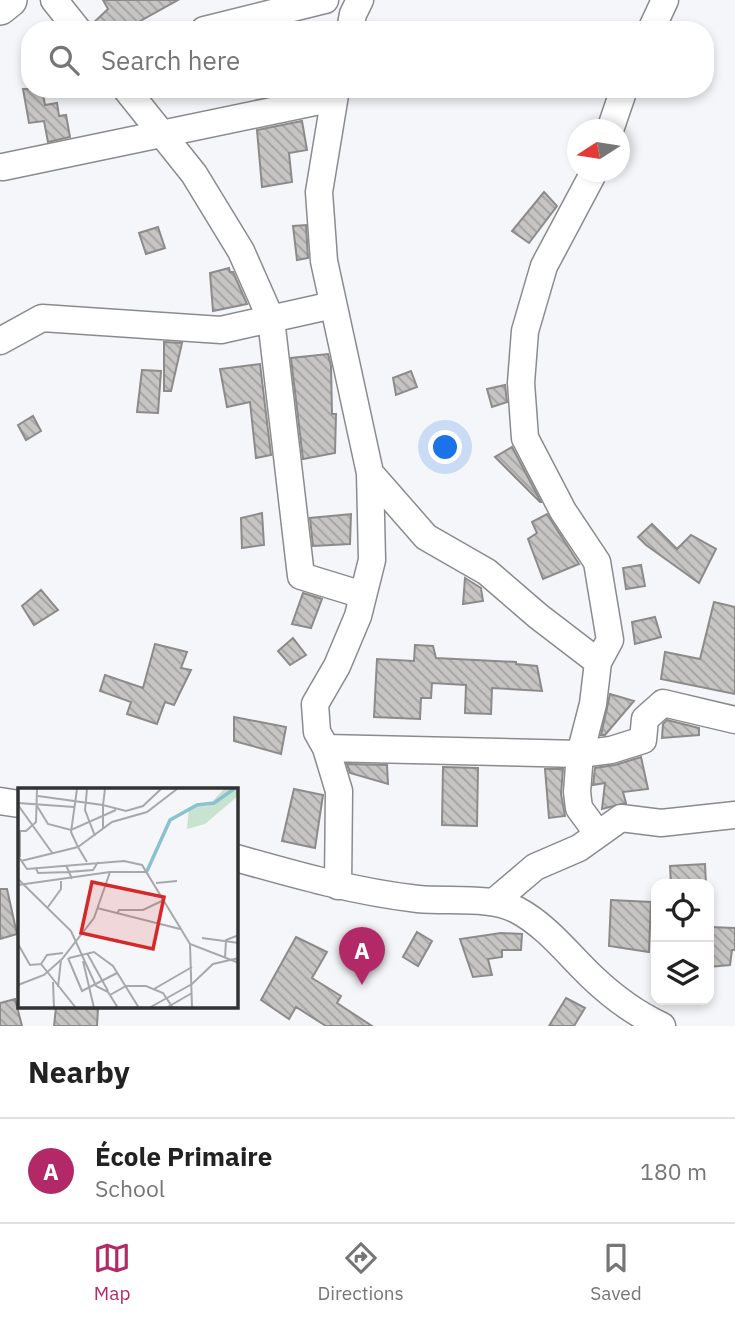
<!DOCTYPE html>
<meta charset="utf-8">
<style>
body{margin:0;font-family:"IBM Plex Sans",sans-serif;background:#f6f6f6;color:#222}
.controls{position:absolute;right:21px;bottom:21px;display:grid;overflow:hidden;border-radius:14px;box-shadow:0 4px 10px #0003}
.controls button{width:63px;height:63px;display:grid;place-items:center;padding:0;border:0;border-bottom:2px solid #e0e0e0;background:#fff;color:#222;font:35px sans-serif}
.compass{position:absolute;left:567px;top:119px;width:63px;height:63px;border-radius:50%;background:#fff;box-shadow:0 4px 10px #0003;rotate:258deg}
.you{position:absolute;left:446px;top:448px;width:24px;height:24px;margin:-18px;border:5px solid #fff;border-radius:50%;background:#1a73e8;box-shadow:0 0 0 10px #1a73e833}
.badge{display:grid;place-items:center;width:46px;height:46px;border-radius:50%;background:#b32968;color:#fff;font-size:23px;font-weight:700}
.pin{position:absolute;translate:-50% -58px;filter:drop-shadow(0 2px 4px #0008)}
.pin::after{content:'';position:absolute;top:37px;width:24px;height:21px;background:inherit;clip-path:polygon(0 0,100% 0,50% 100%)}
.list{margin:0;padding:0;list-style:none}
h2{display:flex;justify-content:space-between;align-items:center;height:91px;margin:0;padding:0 28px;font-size:30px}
h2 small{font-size:23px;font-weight:400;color:#767676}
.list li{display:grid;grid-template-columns:46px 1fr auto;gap:21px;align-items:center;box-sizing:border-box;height:105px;padding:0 28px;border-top:2px solid #e0e0e0}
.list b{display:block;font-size:26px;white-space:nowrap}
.list p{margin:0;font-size:23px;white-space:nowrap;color:#767676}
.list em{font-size:23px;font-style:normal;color:#767676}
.icon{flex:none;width:38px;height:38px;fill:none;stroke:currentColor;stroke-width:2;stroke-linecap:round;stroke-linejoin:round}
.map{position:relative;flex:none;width:735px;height:1026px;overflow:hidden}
.search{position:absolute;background:#fff;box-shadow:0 4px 10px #0003;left:21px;right:21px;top:21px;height:77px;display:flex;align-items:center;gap:18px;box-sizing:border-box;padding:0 24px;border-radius:28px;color:#767676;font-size:26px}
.sheet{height:196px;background:#fff}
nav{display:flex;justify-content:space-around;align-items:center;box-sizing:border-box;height:98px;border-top:2px solid #e0e0e0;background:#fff;font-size:19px;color:#767676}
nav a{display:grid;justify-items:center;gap:4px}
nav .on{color:#b32968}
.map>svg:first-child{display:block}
.building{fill:url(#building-back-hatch);stroke:#8d8a8a;stroke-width:2}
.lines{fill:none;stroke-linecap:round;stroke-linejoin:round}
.minor-casing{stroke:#898b8d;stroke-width:29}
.major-casing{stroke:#898b8d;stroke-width:36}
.minor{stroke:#fff;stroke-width:26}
.major{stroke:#fff;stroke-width:33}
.inset-river{fill:none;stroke:#8bc1d1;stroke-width:3.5}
.inset-road{fill:none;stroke:#a7a8aa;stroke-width:2}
.view{fill:#d62828;fill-opacity:0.15;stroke:#d62828;stroke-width:3.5}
.inset-edge{fill:none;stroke:#323233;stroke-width:3.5}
</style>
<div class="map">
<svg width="735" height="1026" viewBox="0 0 735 1026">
<defs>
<pattern id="building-back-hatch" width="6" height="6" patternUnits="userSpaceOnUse" patternTransform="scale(1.75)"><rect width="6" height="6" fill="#c7c4c4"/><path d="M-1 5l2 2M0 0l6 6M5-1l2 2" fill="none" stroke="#a2a0a0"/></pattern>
</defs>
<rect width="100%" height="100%" fill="#f5f6f9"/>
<path class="building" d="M103,0H178L124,30H93L92,24L108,9Z
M23,89H42L45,105L57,103L59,116L66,115L70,137L48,142L44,121L29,123Z
M302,121L307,150L289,153L292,182L262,187L257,130Z
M544,192L557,206L529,243L512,231Z
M306,225L308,258L297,260L293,226Z
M158,227L165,248L146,254L139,233Z
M229,268L230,272H233L247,304L213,311L210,273Z
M164,342L182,343L171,391H164Z
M328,354L331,366L332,414H336L335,453L303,459L291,358Z
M260,364L271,455L256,458L250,402L227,407L220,369Z
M142,370L161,371L158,413L137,412Z
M411,371L417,387L396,395L393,378Z
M505,385L507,402L492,407L487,389Z
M33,416L41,431L26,440L18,425Z
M512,447L541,502H540L495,457Z
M262,513L264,545L242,548L241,518Z
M351,514L350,544L313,546L310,518Z
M547,514L579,564L543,579L528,539L537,533L532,522Z
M652,524L677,549L691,535L716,549L699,583L646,545L638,537Z
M641,565L645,586L626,589L623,568Z
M465,578L481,588L483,601L463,604Z
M41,590L58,610L34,625L22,606Z
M303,593L322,599L311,628L292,624Z
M714,602L735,607V694L661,679L665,652L700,659Z
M655,617L661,637L635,644L632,622Z
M293,638L306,655L290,665L278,651Z
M155,644L187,652L181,668L191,670L174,705L165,702L157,724L127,714L131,702L100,691L105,675L143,688Z
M415,645L433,646L436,658L516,662V664L537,666L542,691L492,688L491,714L465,713L466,685L432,683L431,698H421L420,719L374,717L377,659L414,661Z
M610,694L634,701L605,735H601Z
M234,717L286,727L281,754L234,741Z
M667,720L699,728V735L662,738L663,724Z
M641,757L648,789L623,792L626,803L602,809L605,783L593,785L595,768L615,765Z
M347,764L387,765L388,784L350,773Z
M443,767L478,768L477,826L442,825Z
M545,769H563L561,794L565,816L549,818Z
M294,789L323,795L315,848L282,841Z
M705,864L706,884H671L670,866Z
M0,889H7L17,934L0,939Z
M611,900L651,902L649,952L609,946Z
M709,927L735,928V950H732L730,965L709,967Z
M417,932L432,941L418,966L403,957Z
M501,933L522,934L521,950H502V957L488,959L492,975L473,977L460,939Z
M296,937L327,952L312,978L341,996L337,1003L372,1026H326L296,1007L289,1019L261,1000Z
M566,998L585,1008L574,1026H549Z
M15,999L22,1026H0V1003Z
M56,1007L98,1009L97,1026H54Z"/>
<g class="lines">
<defs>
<path id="minor" d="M54,0L78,30
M204,30L325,0
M350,30L353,14L360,0
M651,30L665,0
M126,89L194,174L241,251L271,319L301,576L363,595
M336,89L319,192L324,261L370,473L372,560L358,616L337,666L315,704L317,732L326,748L339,791L338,886
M610,130L624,89
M3,167L334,98
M594,172L544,266L525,331L521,383L525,438L563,511L597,562L610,640L598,662L593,704L580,754L577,792L579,808L598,834
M0,341L42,318L221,330L333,305
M370,473L426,537L487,572L538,616L598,662
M326,748L580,754L611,750L643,740L645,719L663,703L735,720
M0,801L19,804
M236,858C296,875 356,892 418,899C449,902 492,896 517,910C547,926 568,954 592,977C613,997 636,1014 662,1026
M495,901L535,867L579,848L621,818L661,823L735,815"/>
<path id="major" d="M0,8L10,0"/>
</defs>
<use href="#minor" class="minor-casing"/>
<use href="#major" class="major-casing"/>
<use href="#minor" class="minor"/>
<use href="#major" class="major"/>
</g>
<g transform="translate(18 788)">
<rect width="220" height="220" fill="#f5f6f9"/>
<path d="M206,1H220V8L187,36L169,41L171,19L190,18Z" fill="#c9e3d1"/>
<path class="inset-river" d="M129,83L152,32L179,17L196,15L216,1"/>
<path class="inset-road" d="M69,1L67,22L77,48M20,8L85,17L87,1M0,15L56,19M0,17L35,66M19,18L30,36L53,42L98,22M85,41V17L108,23L125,18L143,1M0,43H8L18,34L19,1M0,68L9,81L106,73L124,77L172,156L221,175M2,69V43M3,73L60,59L53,44L59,1M69,74L60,59L94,34L129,24L159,1M18,80L20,85L51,84L48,77M0,91L53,143L78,198L90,204L100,220M54,91L51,84L75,82L80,74M138,95L159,93M0,97L92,84H130M30,119L43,101V93M79,120L162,141M99,126L101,122H125L146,112M184,150L221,155M0,156L12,177L23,176L58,220M172,156L174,220M69,165L90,203M50,170L64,203L99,185M51,170L76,164L95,178L121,220M207,170L208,152L221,147M65,173L76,220M23,176L29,167L45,165M35,194L36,220M0,197L26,187L44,171L76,130L92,84M40,199L43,172M136,201L174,179M92,207L108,198H128L145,205L155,220M131,220L174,196L195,176L221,170M148,220L174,205"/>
<path class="view" d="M74,94L146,109L135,161L63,145Z"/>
<rect width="220" height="220" class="inset-edge"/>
</g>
</svg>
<div class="controls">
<button><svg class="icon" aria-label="locate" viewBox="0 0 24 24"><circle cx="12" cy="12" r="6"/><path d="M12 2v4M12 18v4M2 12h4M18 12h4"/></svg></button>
<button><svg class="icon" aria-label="layers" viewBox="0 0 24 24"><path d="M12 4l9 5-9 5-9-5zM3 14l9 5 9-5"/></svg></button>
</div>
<svg class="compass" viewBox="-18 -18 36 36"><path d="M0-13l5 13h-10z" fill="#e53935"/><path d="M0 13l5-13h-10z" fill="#767676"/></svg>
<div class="you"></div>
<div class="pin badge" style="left:362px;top:985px">A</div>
<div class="search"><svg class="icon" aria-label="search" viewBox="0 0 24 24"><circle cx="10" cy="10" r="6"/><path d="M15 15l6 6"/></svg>Search here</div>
</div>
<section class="sheet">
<h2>Nearby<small></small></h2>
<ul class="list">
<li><span class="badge">A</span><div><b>École Primaire</b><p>School</p></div><em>180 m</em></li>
</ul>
</section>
<nav>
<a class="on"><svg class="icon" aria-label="map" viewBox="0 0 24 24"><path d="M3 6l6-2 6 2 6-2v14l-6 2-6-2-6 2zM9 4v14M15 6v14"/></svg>Map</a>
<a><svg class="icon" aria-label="directions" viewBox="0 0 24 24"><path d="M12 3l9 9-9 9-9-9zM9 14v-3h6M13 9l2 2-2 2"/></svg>Directions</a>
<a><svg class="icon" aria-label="saved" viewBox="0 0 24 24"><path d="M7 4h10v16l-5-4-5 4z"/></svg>Saved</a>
</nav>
